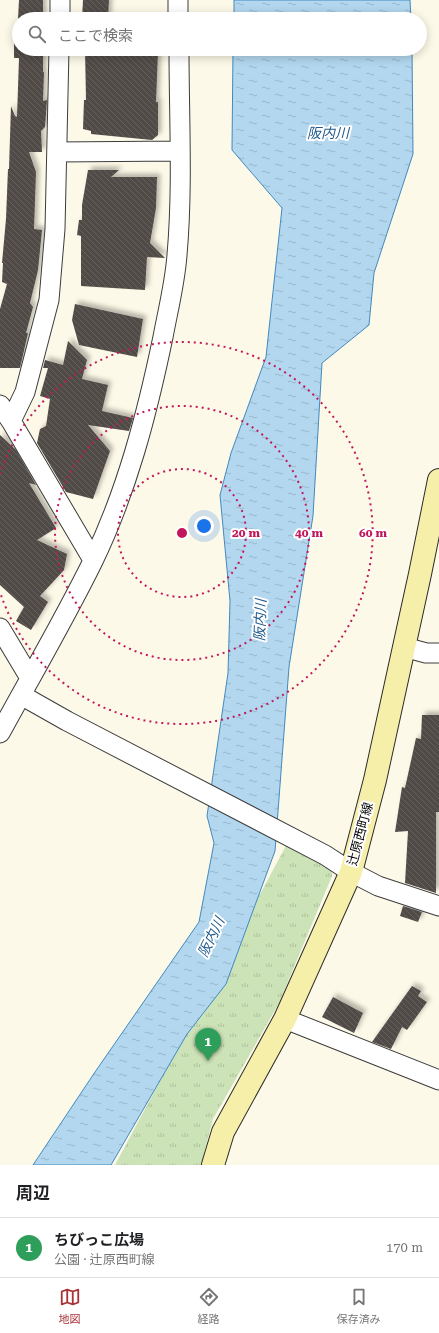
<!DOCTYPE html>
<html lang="ja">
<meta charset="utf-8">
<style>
body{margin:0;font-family:"Roboto Serif","Noto Sans JP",serif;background:#f6f6f6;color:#202124}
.you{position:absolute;left:204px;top:526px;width:14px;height:14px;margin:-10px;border:3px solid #fff;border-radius:50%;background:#1a73e8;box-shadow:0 0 0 6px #1a73e833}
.badge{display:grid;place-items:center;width:26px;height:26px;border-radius:50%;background:#a93235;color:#fff;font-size:13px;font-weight:700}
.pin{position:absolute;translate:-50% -33px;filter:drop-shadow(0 1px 2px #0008)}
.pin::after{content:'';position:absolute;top:21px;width:14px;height:12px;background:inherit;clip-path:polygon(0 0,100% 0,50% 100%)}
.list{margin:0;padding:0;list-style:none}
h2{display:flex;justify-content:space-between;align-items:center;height:52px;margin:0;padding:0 16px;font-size:17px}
h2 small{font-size:13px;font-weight:400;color:#757577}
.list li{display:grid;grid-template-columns:26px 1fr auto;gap:12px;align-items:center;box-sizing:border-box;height:60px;padding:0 16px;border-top:1px solid #e0e0e0}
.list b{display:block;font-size:15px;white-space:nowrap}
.list p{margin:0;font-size:13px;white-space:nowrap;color:#757577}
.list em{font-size:13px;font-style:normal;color:#757577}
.icon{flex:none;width:22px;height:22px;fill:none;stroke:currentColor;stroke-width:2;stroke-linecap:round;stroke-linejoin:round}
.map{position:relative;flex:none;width:439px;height:1165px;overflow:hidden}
.search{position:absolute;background:#fff;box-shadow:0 2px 10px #0003;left:12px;right:12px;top:12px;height:44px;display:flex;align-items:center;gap:10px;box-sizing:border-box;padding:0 14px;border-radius:22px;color:#757577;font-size:15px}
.sheet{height:112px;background:#fff}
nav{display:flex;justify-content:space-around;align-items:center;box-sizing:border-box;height:56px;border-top:1px solid #e0e0e0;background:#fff;font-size:11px;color:#757577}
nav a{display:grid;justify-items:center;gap:2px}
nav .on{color:#a93235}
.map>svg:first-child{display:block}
.grass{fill:url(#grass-tufts)}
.water{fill:url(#water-ripples);stroke:#4289bd}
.building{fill:url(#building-back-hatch);filter:url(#shadow)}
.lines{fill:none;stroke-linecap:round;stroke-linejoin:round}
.minor-casing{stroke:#3c3c3c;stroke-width:21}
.secondary-casing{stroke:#2b2b2b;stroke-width:24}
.minor{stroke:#fff;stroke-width:19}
.secondary{stroke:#f6efaa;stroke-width:22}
.ring{fill:none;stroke:#c2185b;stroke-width:2;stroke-dasharray:2 4}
.labels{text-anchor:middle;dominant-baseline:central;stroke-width:4;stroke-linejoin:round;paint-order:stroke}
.street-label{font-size:13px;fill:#090909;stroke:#fff}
.water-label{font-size:14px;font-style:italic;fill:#225b8c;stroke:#fff}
.centre{fill:#c2185b;stroke:#fff;stroke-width:2}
.ring-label{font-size:12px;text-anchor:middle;font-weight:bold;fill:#c2185b;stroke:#fff;stroke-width:4;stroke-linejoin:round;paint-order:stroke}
</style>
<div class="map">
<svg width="439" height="1165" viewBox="0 0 439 1165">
<defs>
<pattern id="grass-tufts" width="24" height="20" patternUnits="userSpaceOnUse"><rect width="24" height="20" fill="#cce2b7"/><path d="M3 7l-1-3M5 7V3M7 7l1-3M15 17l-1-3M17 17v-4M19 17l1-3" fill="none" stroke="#aec19c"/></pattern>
<pattern id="water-ripples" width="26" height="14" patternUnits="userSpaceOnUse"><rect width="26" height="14" fill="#b2d7ee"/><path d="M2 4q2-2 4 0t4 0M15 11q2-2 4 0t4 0" fill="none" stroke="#98b7cb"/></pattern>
<pattern id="building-back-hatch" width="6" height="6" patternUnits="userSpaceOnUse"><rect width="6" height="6" fill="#514b47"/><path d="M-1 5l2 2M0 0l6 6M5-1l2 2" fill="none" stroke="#65605d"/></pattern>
<filter id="shadow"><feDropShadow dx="3.5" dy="-3.5" stdDeviation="2" flood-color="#0004"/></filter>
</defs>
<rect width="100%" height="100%" fill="#fdf9e8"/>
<path class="grass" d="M288,842L332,867V876L279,1003L213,1119L201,1165H115Z"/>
<path class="water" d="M234,0H410L411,19H234Z
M233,49H412L413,154L374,273L369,325L322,363L313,516L289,667L275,851L226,984L187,1034L111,1165H33L95,1072L199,922L214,843L207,816L228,673L230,601L220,495L231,453L266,357L282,208L232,150Z"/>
<path class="building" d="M19,0H43V19H18Z
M83,0H109L108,19H82Z
M14,40L19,41V49H48V56H43V72H44L43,101L47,100L45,127L41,131L42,152H29L36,172L34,229L42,230L38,270L30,303L33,307L26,333H28L20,368H0V309L7,284L2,282L3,263H2L6,219L8,169H9L11,106L15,116L17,117L19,58H14Z
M85,49H108V52H158L156,102H158V135L152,140L91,134V131L83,129L84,100H86Z
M88,170H119L111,177H157L156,208L150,243L165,258L147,257L145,290L81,286V236L77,235L79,220H82V205Z
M75,304L143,319L137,357L79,345L72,320Z
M68,341L87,360L82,379L108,385L102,411L133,418L129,431L88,425L110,451L93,499L66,492L37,443L40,429L46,426L50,399L40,396L48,368H43L45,360L63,365Z
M0,435L16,450L36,485L29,483L56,528L37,540L67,554L64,570L40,596L48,602L31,630L16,621L24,607L0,585Z
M422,715H439V812H436V893L405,883L408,831L395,832L402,787L405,788L416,738L421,739Z
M403,906L422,912L418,922L400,916Z
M412,986L421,991L418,996L427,1002L407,1030L402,1027L391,1049L372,1042Z
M333,997L363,1013L354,1033L322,1017Z"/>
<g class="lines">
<defs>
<path id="minor" d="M178,0V19
M60,19V0
M59,49L55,229L49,300L25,392L11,421L93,560
M57,152L179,151
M0,405L11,421
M0,628L30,678
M404,647L426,653H439
M21,695L67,721L325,855L351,872L378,886L439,906
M0,733C31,676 64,620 93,561C127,491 147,414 163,337C168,310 175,283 177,255C183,187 179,117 179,49
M285,1019L439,1080"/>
<path id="secondary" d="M213,1165L223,1132L285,1019L351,872L375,780L420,574L439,480"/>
</defs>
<use href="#minor" class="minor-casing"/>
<use href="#secondary" class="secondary-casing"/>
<use href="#minor" class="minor"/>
<use href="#secondary" class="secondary"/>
</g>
<g class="ring">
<circle cx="182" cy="533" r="64"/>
<circle cx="182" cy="533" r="127"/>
<path d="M0 474A191 191 0 1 1 0 592"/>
</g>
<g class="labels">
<g class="street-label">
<text transform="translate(360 834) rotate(-75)">辻原西町線</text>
</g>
<g class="water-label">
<text x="328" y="133">阪内川</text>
<text transform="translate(260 620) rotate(-88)">阪内川</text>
<text transform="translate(211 937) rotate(-64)">阪内川</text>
</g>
</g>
<circle cx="182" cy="533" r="6" class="centre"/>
<g class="ring-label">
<text x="246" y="537">20 m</text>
<text x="309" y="537">40 m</text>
<text x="373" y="537">60 m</text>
</g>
</svg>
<div class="you"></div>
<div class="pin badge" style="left:208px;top:1061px;background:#2e9e5b">1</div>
<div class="search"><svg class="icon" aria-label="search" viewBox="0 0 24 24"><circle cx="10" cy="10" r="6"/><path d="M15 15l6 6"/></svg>ここで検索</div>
</div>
<section class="sheet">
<h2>周辺<small></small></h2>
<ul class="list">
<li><span class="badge" style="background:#2e9e5b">1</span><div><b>ちびっこ広場</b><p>公園 · 辻原西町線</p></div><em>170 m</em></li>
</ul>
</section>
<nav>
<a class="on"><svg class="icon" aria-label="map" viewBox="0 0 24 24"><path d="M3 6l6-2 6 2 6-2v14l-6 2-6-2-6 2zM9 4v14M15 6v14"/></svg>地図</a>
<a><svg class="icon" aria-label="directions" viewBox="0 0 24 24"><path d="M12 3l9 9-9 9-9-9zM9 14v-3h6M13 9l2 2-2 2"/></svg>経路</a>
<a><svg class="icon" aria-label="saved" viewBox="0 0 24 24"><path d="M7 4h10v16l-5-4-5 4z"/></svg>保存済み</a>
</nav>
